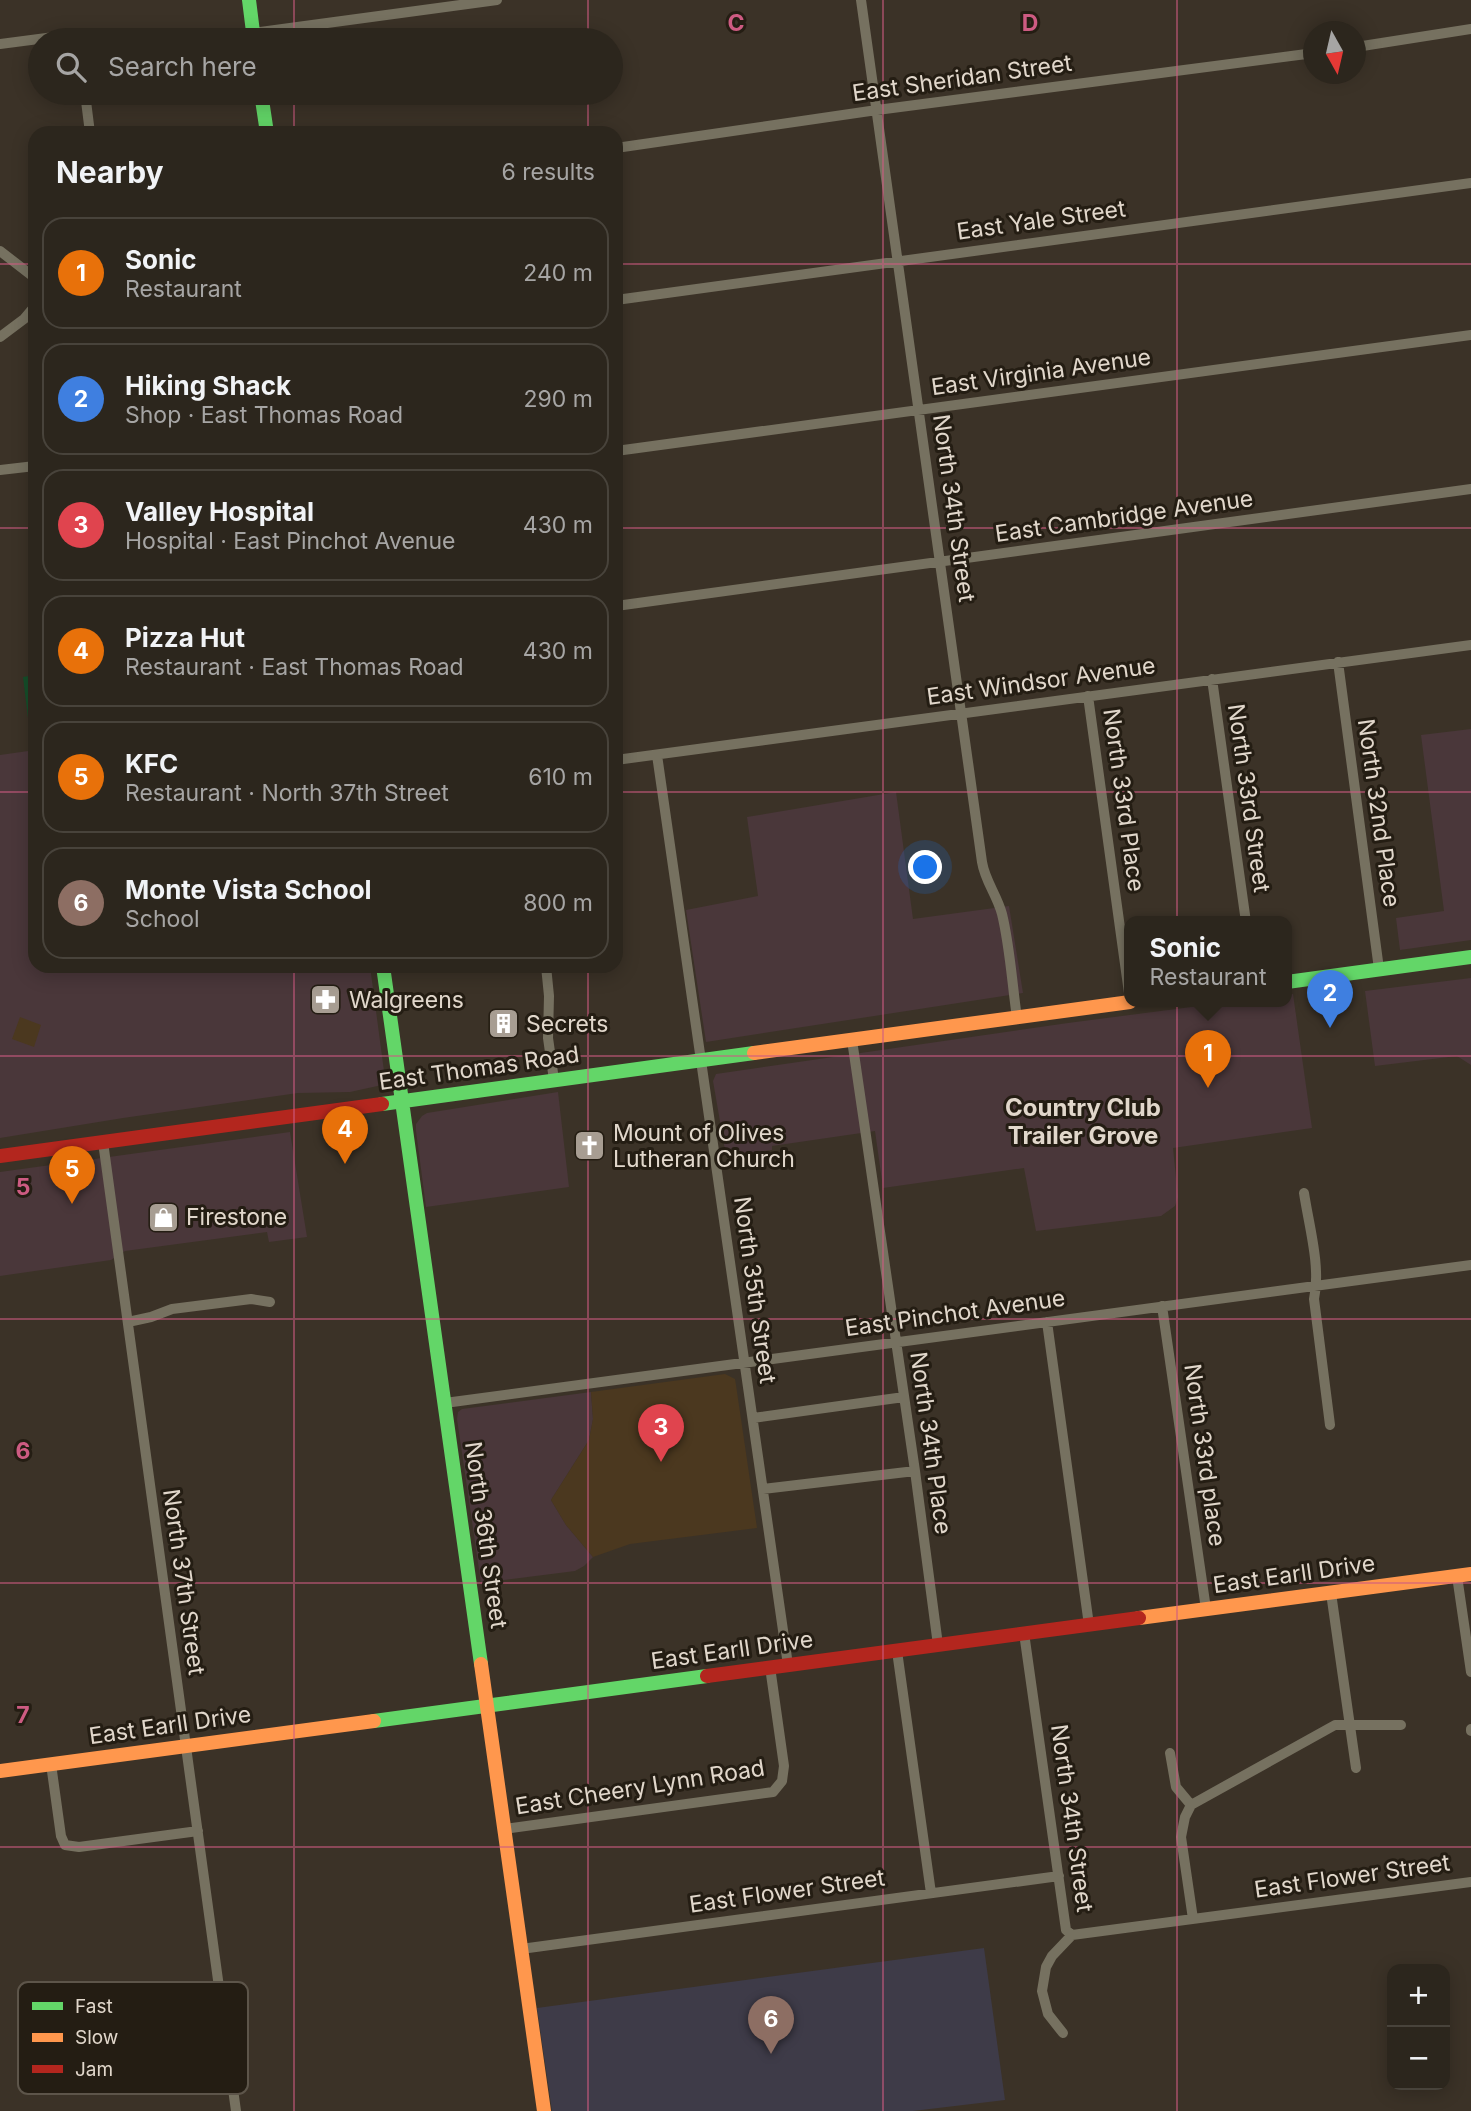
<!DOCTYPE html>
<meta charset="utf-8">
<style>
body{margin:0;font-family:Inter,sans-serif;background:#38322a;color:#f1f3f6}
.controls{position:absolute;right:21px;bottom:21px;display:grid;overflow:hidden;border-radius:14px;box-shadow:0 4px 18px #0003}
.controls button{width:63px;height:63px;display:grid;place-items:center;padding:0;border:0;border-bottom:2px solid #48433b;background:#2c261d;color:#f1f3f6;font:35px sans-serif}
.compass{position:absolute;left:1303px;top:21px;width:63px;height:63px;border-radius:50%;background:#2c261d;box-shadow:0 4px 18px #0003;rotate:172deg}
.you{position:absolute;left:926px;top:868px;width:24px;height:24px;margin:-18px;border:5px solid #fff;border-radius:50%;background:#1a73e8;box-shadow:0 0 0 10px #1a73e833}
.badge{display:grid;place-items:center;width:46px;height:46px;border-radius:50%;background:#a79d92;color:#fff;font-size:23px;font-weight:700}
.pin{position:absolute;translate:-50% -58px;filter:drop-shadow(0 2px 4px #0008)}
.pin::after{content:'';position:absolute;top:37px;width:24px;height:21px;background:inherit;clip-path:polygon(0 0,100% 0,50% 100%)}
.popup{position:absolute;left:1124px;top:916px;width:168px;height:91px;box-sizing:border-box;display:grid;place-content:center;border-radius:14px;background:#2c261d;filter:drop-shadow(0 2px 5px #0005);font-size:23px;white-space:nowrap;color:#a6a5a4}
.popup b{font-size:26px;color:#f1f3f6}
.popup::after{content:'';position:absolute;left:50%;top:100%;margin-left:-14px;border:14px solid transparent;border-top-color:#2c261d}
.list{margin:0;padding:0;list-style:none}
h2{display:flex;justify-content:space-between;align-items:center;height:91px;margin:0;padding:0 28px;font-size:30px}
h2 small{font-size:23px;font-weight:400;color:#a6a5a4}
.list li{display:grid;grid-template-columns:46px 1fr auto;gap:21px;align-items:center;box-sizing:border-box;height:112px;margin:0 14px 14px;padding:0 14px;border:2px solid #48433b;border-radius:21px}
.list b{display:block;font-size:26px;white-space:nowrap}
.list p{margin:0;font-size:23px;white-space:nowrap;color:#a6a5a4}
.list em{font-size:23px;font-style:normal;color:#a6a5a4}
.icon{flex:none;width:38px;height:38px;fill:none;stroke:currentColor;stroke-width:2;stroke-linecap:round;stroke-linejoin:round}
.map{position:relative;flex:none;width:1471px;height:2111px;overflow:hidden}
.search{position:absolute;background:#2c261d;box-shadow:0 4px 18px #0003;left:28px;top:28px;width:595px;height:77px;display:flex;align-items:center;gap:18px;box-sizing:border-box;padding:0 24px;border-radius:38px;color:#a6a5a4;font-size:26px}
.panel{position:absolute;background:#2c261d;box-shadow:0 4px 18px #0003;left:28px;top:126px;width:595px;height:847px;border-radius:21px}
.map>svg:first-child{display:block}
.commercial{fill:#4a373a}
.built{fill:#4b381f}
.education{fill:#3e3b48}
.green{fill:#154f2a}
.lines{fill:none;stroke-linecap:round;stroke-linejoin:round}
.street{stroke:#767160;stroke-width:10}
.fast{stroke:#63d668;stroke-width:14}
.slow{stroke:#ff974d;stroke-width:14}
.jam{stroke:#b3261e;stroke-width:14}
.grid{fill:none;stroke:#cd5b82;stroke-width:2;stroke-opacity:0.55}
.labels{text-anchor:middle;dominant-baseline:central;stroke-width:6;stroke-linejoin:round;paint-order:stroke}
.street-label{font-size:23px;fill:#e1d7cb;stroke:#241d13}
.poi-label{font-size:23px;fill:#e1d7cb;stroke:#241d13;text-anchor:start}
.neighbourhood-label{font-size:24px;font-weight:bold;fill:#e1d7cb;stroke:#241d13}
.key{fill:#241d13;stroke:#5d554a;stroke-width:2}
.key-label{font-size:19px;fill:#e1d7cb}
.grid-label{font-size:23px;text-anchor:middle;font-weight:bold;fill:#cd5b82;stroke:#241d13;stroke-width:6;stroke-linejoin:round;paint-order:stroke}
</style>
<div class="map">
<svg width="1471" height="2111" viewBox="0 0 1471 2111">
<rect width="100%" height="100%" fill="#3b3227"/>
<path class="commercial" d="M1471,729V940L1400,950L1396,918L1444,911L1421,735Z
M35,750V966H370L384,1071L382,1085L350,1092L298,1093L123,1118L0,1138V755Z
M896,792L913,919L1009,906L1023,993L706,1042L686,910L758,896L747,817Z
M1471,978V1065L1457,1056L1375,1066L1365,991Z
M1293,994L1312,1128L1173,1148L1178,1197L1175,1206L1161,1216L1036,1231L1024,1168L883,1188L875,1131L772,1146V1150L726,1156L713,1081L716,1074L1068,1023L1230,1002H1287V995Z
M558,1092L569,1187L426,1207L416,1131V1124L422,1116L427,1113Z
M290,1132L307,1237L269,1242L267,1232L125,1251L111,1260L0,1276V1172Z
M591,1392L593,1419L589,1440L551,1500L566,1525L593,1557L584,1566L575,1571L481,1583L457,1419L458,1412L462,1409Z"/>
<path class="built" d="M20,1017L41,1025L34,1047L12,1039Z
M725,1374L735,1379L736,1385L757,1528L630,1544L593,1557L566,1525L551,1500L589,1440L593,1419L591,1392Z"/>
<path class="education" d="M984,1948L1005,2100L913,2111H552L537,2008Z"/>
<path class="green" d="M35,675V725L29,726L23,677Z"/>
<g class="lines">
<path class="street" d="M861,0L982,862C985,881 997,895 1002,914C1010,947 1012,983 1017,1018
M253,33L497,0
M0,44L77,34L78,40
M1356,47L1471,29
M85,93L90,133
M616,148L877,110L1314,53
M0,251L35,278
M616,300L1471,183
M0,337L24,319L35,306
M616,451L1471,335
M0,470L35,466
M616,606L1471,489
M1338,662L1379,969
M1212,679L1246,922
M1088,696L1129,993
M657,755L788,1665
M616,760L1471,645
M546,966L549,996L548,1038L554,1080
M852,1040L915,1471L938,1645
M103,1142L236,2111
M1304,1193C1309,1226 1321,1267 1314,1299L1330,1425
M1162,1306L1206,1609
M128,1322L151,1317L172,1309L251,1299L270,1302
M1047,1322L1089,1625
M445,1403L1471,1265
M753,1418L904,1397
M763,1489L915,1471
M1457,1576L1471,1672
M1331,1593L1356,1768
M1024,1633L1066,1930L1072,1935
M897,1651L931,1893
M1471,1729V1731
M1170,1753L1176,1787L1191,1805
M51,1764L61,1836L65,1845L79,1847L198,1831
M504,1829L773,1792L782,1781L784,1766L770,1667
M1193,1919L1181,1837L1185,1817L1191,1805L1335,1725H1401
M1072,1935L1471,1882
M521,1949L1059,1876
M1063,2033L1048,2014L1042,1991L1046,1967L1052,1956L1072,1935"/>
<path class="fast" d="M249,0L254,40
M261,93L267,133
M383,966L481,1664
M1287,982L1471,957
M382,1104L754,1053
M374,1721L707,1676"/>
<path class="slow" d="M754,1053L1130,1002
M1139,1618L1471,1574
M481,1664L544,2111
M0,1771L374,1721"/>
<path class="jam" d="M0,1156L382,1104
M707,1676L1139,1618"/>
</g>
<path class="grid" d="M294,0V40M588,0V40M883,0V2111M1177,0V2111M294,93V133M588,93V133M0,264H35M616,264H1471M0,528H35M616,528H1471M0,792H35M616,792H1471M294,966V2111M588,966V2111M0,1056H1471M0,1319H1471M0,1583H1471M0,1847H1471"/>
<defs>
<symbol id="pharmacy-square" viewBox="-11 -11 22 22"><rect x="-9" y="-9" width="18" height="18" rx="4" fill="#a79d92" stroke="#241d13"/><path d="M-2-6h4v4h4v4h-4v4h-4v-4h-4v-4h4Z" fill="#fff"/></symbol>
<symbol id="building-square" viewBox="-11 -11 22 22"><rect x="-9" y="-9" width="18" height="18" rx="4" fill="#a79d92" stroke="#241d13"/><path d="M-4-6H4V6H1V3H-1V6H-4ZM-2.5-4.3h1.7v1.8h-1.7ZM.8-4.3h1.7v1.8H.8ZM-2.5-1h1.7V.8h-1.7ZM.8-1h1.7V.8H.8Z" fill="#fff"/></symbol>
<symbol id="church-square" viewBox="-11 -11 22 22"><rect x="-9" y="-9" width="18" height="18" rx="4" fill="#a79d92" stroke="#241d13"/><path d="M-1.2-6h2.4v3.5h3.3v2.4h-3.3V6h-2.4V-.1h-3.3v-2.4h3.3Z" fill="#fff"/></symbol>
<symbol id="shop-square" viewBox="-11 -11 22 22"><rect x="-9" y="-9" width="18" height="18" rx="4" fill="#a79d92" stroke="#241d13"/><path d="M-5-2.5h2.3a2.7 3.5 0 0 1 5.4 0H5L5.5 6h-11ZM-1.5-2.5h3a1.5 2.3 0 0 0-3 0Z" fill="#fff"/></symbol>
</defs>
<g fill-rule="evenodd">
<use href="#pharmacy-square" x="308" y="982" width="35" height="35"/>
<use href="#building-square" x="486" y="1006" width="35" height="35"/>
<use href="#church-square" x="572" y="1128" width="35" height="35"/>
<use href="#shop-square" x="146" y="1200" width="35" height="35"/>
</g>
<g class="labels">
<g class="street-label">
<text transform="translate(962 78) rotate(-8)">East Sheridan Street</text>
<text transform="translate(1041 220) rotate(-8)">East Yale Street</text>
<text transform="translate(1041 372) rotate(-8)">East Virginia Avenue</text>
<text transform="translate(954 508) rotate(82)">North 34th Street</text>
<text transform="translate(1124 516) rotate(-8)">East Cambridge Avenue</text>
<text transform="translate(1041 681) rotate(-8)">East Windsor Avenue</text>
<text transform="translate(1249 798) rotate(82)">North 33rd Street</text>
<text transform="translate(1124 800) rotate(82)">North 33rd Place</text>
<text transform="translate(1379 813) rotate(82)">North 32nd Place</text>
<text transform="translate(479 1068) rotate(-8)">East Thomas Road</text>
<text transform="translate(755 1290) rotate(82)">North 35th Street</text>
<text transform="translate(955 1313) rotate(-8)">East Pinchot Avenue</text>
<text transform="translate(931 1443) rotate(82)">North 34th Place</text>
<text transform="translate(1205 1455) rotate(82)">North 33rd place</text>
<text transform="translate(486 1535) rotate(82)">North 36th Street</text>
<text transform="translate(1294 1574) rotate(-8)">East Earll Drive</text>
<text transform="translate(184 1582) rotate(82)">North 37th Street</text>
<text transform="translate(732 1650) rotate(-8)">East Earll Drive</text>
<text transform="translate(170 1725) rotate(-8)">East Earll Drive</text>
<text transform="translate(640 1787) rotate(-9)">East Cheery Lynn Road</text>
<text transform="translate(1072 1818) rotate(82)">North 34th Street</text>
<text transform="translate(1352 1876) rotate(-8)">East Flower Street</text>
<text transform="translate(787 1891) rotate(-8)">East Flower Street</text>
</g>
<g class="poi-label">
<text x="349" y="1000">Walgreens</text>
<text x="526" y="1024">Secrets</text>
<text x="613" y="1133">Mount of Olives<tspan x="613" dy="26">Lutheran Church</tspan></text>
<text x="186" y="1217">Firestone</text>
</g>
<g class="neighbourhood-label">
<text x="1083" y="1107">Country Club<tspan x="1083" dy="28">Trailer Grove</tspan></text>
</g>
</g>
<rect x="18" y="1982" width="230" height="112" rx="10" class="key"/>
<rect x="32" y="2002" width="31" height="8" fill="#63d668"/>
<rect x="32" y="2033" width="31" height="9" fill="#ff974d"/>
<rect x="32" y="2065" width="31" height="8" fill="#b3261e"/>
<g class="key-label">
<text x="75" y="2013">Fast</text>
<text x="75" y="2044">Slow</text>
<text x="75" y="2076">Jam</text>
</g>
<g class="grid-label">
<text x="736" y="31">C</text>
<text x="1030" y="31">D</text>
<text x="23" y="1195">5</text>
<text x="23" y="1459">6</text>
<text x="23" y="1723">7</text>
</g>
</svg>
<div class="controls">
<button>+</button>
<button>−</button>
</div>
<svg class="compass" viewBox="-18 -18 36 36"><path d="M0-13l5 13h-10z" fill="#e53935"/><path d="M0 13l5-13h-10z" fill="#a6a5a4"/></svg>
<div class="you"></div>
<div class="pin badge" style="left:1208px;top:1088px;background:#e8710a">1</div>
<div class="popup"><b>Sonic</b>Restaurant</div>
<div class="pin badge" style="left:1330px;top:1028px;background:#3f7fe0">2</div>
<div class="pin badge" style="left:661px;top:1462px;background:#e0444e">3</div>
<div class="pin badge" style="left:345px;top:1164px;background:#e8710a">4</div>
<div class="pin badge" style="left:72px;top:1204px;background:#e8710a">5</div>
<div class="pin badge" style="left:771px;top:2054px;background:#8d6e63">6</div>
<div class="search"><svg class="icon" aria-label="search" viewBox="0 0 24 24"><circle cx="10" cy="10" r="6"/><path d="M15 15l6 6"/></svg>Search here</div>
<section class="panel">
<h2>Nearby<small>6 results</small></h2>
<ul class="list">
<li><span class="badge" style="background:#e8710a">1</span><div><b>Sonic</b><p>Restaurant</p></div><em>240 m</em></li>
<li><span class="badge" style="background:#3f7fe0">2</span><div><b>Hiking Shack</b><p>Shop · East Thomas Road</p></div><em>290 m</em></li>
<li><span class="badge" style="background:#e0444e">3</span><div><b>Valley Hospital</b><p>Hospital · East Pinchot Avenue</p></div><em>430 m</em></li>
<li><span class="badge" style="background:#e8710a">4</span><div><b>Pizza Hut</b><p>Restaurant · East Thomas Road</p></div><em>430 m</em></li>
<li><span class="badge" style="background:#e8710a">5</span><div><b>KFC</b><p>Restaurant · North 37th Street</p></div><em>610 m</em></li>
<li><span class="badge" style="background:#8d6e63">6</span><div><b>Monte Vista School</b><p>School</p></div><em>800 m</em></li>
</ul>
</section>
</div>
